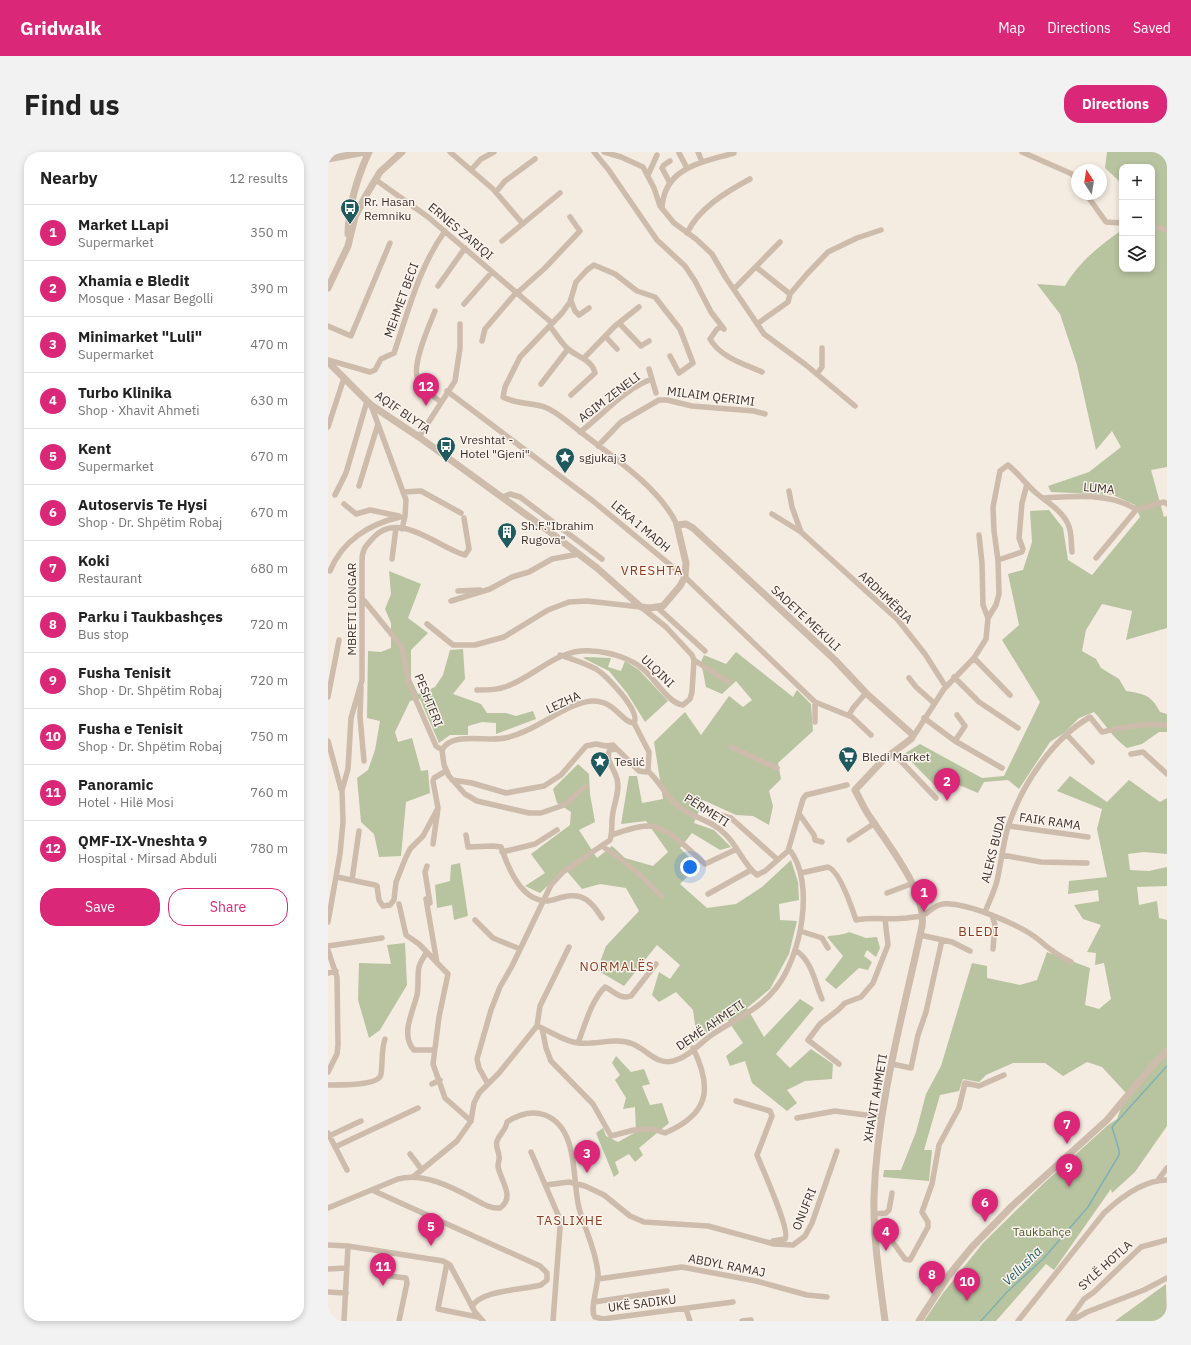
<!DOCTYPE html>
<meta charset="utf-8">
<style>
body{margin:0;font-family:"IBM Plex Sans",sans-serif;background:#f2f2f2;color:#222}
.controls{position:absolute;right:12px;top:12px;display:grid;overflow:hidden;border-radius:8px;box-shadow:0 2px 6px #0003}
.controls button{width:36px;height:36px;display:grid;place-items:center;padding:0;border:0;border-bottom:1px solid #e0e0e0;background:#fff;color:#222;font:20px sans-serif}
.compass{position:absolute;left:743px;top:12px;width:36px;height:36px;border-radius:50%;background:#fff;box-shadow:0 2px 6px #0003;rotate:348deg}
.you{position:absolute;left:362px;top:715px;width:14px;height:14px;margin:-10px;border:3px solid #fff;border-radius:50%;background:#1a73e8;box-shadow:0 0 0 6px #1a73e833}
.badge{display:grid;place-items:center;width:26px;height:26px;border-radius:50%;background:#db2777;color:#fff;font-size:13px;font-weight:700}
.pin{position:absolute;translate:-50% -33px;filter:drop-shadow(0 1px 2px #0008)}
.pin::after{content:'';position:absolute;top:21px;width:14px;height:12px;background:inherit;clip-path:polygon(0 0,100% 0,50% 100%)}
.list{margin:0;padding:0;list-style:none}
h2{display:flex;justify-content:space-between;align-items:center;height:52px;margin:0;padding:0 16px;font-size:17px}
h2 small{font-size:13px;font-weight:400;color:#767676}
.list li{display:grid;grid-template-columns:26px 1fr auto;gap:12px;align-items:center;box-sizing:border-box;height:56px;padding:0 16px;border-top:1px solid #e0e0e0}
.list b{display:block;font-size:15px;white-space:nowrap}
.list p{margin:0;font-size:13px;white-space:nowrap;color:#767676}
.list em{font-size:13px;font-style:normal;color:#767676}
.actions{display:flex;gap:8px;padding:12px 16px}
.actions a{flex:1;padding:9px 0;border:1px solid #db2777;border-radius:16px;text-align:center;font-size:14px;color:#db2777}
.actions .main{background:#db2777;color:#fff}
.icon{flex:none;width:22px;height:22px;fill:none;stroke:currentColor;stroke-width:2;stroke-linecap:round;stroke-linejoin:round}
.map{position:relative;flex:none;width:839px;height:1169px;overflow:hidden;border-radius:16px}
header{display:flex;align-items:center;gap:24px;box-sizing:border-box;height:56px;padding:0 20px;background:#db2777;color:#fff}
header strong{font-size:19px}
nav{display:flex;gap:22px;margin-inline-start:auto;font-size:14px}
.intro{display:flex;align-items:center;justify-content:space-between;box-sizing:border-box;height:96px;padding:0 24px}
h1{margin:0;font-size:28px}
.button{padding:10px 18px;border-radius:16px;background:#db2777;color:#fff;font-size:14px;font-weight:700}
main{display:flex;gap:24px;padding:0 24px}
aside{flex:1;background:#fff;border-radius:16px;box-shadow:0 2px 6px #0003}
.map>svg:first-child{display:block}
.green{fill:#b8c4a0}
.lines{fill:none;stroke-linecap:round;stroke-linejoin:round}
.stream{stroke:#7fb0b2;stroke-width:1.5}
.minor{stroke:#cdbbac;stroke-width:5.5}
.tertiary{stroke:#cdbbac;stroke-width:7}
.labels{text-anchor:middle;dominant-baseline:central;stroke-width:3;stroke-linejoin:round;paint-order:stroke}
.poi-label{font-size:12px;fill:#3b302b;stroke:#fbf5ee;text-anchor:start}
.street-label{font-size:12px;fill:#3b302b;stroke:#fbf5ee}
.park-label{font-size:12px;fill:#4a5a2e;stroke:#fbf5ee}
.neighbourhood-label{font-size:13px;letter-spacing:1px;fill:#8c3b22;stroke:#fbf5ee}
.water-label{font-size:13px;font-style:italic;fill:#1f5a5e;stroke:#fbf5ee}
</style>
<header>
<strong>Gridwalk</strong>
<nav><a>Map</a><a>Directions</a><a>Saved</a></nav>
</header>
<div class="intro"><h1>Find us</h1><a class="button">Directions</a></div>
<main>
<aside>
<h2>Nearby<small>12 results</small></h2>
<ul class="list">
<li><span class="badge">1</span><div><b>Market LLapi</b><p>Supermarket</p></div><em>350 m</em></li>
<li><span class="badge">2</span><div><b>Xhamia e Bledit</b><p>Mosque · Masar Begolli</p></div><em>390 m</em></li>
<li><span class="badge">3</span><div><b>Minimarket &quot;Luli&quot;</b><p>Supermarket</p></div><em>470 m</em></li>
<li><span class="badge">4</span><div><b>Turbo Klinika</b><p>Shop · Xhavit Ahmeti</p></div><em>630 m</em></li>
<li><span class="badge">5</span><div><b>Kent</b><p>Supermarket</p></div><em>670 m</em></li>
<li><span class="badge">6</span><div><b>Autoservis Te Hysi</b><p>Shop · Dr. Shpëtim Robaj</p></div><em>670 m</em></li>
<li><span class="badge">7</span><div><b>Koki</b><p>Restaurant</p></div><em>680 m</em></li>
<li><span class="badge">8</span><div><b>Parku i Taukbashçes</b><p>Bus stop</p></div><em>720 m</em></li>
<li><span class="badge">9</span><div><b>Fusha Tenisit</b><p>Shop · Dr. Shpëtim Robaj</p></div><em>720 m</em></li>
<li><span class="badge">10</span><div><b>Fusha e Tenisit</b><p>Shop · Dr. Shpëtim Robaj</p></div><em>750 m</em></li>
<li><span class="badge">11</span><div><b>Panoramic</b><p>Hotel · Hilë Mosi</p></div><em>760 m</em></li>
<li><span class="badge">12</span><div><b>QMF-IX-Vneshta 9</b><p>Hospital · Mirsad Abduli</p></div><em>780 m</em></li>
</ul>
<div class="actions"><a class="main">Save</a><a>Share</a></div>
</aside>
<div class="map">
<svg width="839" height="1169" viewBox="0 0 839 1169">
<rect width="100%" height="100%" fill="#f4ebe1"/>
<path class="green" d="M779,0H839V315L823,318L836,365L839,364V476L798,488L804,459L774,452L758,478L754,499L768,507L773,516L791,527L798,539C817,542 823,543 832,560L839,562V580H831L814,592L799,596C785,586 778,573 766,560L751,566L736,581L722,590L691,637L680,628L656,630L650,641L624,630L612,639L576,602L592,592L654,626L676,624L712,550L674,488L691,473L680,422L695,418L704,390L702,359L721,358L735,376L740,408L764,423L812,365L807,353L785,343L723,340L720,334L761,320L793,295L784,279L768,298L749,213L732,162L709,132L737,134C750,111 772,93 794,78V117H824V15H794V36L790,28L777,16Z
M61,419L93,432L80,466L100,481L83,498V527L90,542L107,535L115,523L122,498L135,497L137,527L125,542L153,552L159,561H178L188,564L205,559L208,567L168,582V571L154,570L140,574V583H122L111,591L92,547L82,549L67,580L70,590L84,586L93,619L100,618L102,641L78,650L73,704L51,705L46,682L33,670L29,626L40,618L47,598L52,569L39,566L40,499L53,500L63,496V471L57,457L63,442Z
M408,500L465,545L469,538L483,552L485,579L450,611L453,627L441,639L445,654L441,673L425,664L408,663L375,648L366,671L386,678L403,695L392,698L364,681L352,696L370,714L352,732L379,756L408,752L434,735L463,708L470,730L471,748L451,752L452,768L469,769L461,802L442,837L419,856L436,885L472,847L486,856L448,902L462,916L483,897L505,912L504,927L477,929L459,938L469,951L459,959L424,931L417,909L402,914L398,904L415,891L399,867L354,899L368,880L365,858L348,840L331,850L324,843L331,820L342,827L352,813L329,793L296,834L269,818L278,794L311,759L298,736L272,732L254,737L237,717L212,741L197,734L217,721L203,702L242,673L243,660L229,651L225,637L250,612L261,622L262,642L267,670L251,678L269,706L284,694L297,706L325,714L340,700L318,669L293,672L301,624H309L314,651L335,647L326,590L357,560L373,583L401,544L415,555L424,548L408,529L394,542L378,535L373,510L376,503L398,512Z
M258,505L283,506L280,515L293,519L297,509L311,518L340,549L317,570L299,541L281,519L255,506Z
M742,624L779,650L801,628L832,650L839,646V702L816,700L800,702L802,718L821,719L839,715V734L809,735L811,753L829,749L831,766L839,768V974L807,1020L784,1041L783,1037L726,1118L718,1112L668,1169H596L615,1141L655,1091L716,1031L780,973L789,967L798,941L774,915L759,910L735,924L717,911H685L658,923L651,930L635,927L631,939L612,943L596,998H604L601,1029L555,1025L556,1018H573L588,980L598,942L613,914L644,811L659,814V826L692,833L709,828L719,800L762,816L757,853L771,857L783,847L776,811L767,813L768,801L759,800L773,773L755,767L746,753L771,749L770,738L740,742L741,729L779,725L769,677L774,657L729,639Z
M132,711L140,764L126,768L124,753L109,756L107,733L122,729L123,713Z
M521,780L538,786L549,785L552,796L548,805L539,798L536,804L544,810L540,818L531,816L508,837L497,828L515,804L499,785C507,782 513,784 521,780Z
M77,791L79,833L52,878L41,886L30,848L31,811L63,812L59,793Z
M288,904L303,920L316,917L322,932L314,934L322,953L334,951L341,971L311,996L315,1003L307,1010L301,1002L287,1010L291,1021L286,1025L268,981L275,976L278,984L290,990L308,980L307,955L295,957L298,946L287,928L292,923L284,911Z
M838,1132L839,1169H787Z"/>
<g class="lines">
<path class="stream" d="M653,1169L679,1140L715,1107L760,1055L791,1003V998L784,975L839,914"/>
<path class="minor" d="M122,0L165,37L195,72
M266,0L280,17L329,88L357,114L367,129L383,160L396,177
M276,0L293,5L315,15L326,36L332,54L346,71L368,87L384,102L398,126L436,182L478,213L527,254
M370,0L374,10
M694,0L744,22L749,30
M351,1L359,16
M342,9L336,13L334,16L342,31
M143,18L153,7L166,0
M320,23L329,3
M48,28L100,65L224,171
M168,40L177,29L207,7
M758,42L778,70L794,71
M334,56C336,15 375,10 406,1
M824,74L839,78
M359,81C371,56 398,40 422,27
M174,89L232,41
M428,115L462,142
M110,134L137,96
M406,137L452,90
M188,142L217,116L252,79L242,65
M243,149L247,159L251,163L261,156
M136,152L164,120
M107,159C101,174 83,214 90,228C94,237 105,244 113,250
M291,171L313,194L321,189
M429,172L460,150L462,142L479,122L500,100L529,86L553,78
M0,174L23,184L62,91
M222,174C227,181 233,190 239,196C248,205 264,207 267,221L243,243
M394,175L389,177L382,187C392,205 416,212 434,220
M277,184L289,197
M154,189L157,177L187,142
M342,204L351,221L365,211L352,177L327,145L309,139L287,122L266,113L259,118L248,130L242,150L234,161L192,205L177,235L175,245C189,253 205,250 219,256C232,262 243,273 254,281C285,305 333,337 349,373
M256,206L287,174L311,155
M0,208L42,220L47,218L53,207L66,201C80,160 91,115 117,79
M321,217L328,241
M489,222L494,215V196
M213,232L240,197
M119,239L265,349L357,425L487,550L524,565L543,583
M43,253L78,348L77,364L74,377
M0,275L16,226
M252,280C275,263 296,237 324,227
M91,285L127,229L132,196V172
M270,294L293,270L331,248H339L364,254L426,259L437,262
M31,334L50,272
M461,339L464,355L473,380
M75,340L93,339L133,361
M7,343L18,321L39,249
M175,345L182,342L192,345L274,407
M717,346C745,344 781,341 806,356L808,358L768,406
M16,352L28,362L42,358L71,364
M808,358L836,350L839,352
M444,362L473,380L570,468L597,502L618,535
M651,383L654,411L655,453L660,466
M64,407L68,376
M670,408L694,400L695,397L691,386L694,351L699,332
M2,419C14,389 41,372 72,365
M130,439L152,438
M34,446L74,495L81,532L108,594L114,598L116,613L121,624L137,642L149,649L201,661H213L236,653L258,634
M123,449L162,437L184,425L201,420L224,407L251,402
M330,456L377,499
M99,472L125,493H147L176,485L220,458L241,450L259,449L313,455L338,475L364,503L366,508L364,540L362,547L355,553C341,552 327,527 315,517C302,506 282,500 264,499C230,496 211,521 182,533C172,538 160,538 149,538
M232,503C244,507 257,511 268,517C278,523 313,559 306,571
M646,506L682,543
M366,508L400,530
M626,525L651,550L690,576
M581,526L588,535L606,551
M33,535L32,565L36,609
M0,545L11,488
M521,563L525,556L538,541
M596,566L627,589L674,616
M487,570V550
M739,583L764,610
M585,585L616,537L646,506L658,487L660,466L668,453L671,442L670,408L666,379L665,355L672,319L680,313C690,321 697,331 707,340C717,349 734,358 740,372C744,380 743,391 744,400
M0,589L13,637
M627,589L637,574L629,563
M403,595L449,616
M114,598C124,579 159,590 177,586C208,580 237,551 264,549C287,548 294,571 306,571
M565,601L608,646
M803,602L815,600L839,622
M320,619C334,632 339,648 357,659C371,667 386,670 397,682C410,694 415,712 429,723L437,719L460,699L475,647L478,643L519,633
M124,628L144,631L178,641L216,634L233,623L258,594L268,592L278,594L285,593L287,595
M385,661L403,666L450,708
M472,663L486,683L487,688L494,690
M681,674L760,685
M138,683L140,695L165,694L173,695C180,715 192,747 217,749C223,749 230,746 235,745C255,740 264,750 274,766
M283,683C296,679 318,670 331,676C348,683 363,700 377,712L409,697
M521,688L547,671
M105,692L110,656L105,629L106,626L118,619
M274,694C288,703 301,713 314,725C321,731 326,738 334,744
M174,700L207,692L229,678
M674,703L713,710L759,711
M99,714L97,720L102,751
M473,721L500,715C512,719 524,756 528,768C545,765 562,768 579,766C584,765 590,765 594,764C602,760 606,753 615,752C638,750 693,773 711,788C721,797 731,804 743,810
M9,725L47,733L49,734L51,748L55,754L62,753L66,748L68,730L78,705L82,697L95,684L110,656
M24,728L31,679
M559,741L583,732
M380,742L423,718
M98,747L109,811
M71,752L78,783L91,792L120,822L111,865L105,912L117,946L143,969
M657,760C661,750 666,740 669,729C673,711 675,692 680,675C693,634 724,587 762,565L774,580C796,575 817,571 839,573
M664,763L667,773L665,797
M147,768L165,786L192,797
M0,770L12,702L15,670L14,638L20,617L23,566L34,528V409C34,396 39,393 46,385C71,358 111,396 137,403L141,397L136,366
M472,779L494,786L500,796
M592,783L624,790L642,799
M0,794L54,786
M0,798L9,825L10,893L9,902L0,920
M467,798C484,808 487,831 494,847
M98,801C96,805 92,810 91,815C89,824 91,834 89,843C85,860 72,883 86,898H106
M0,821L8,819
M209,874L212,854L241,795
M214,876L218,896L223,909L265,952L283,984L306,978L325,977L337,981C381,962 385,937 365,896
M250,891C257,873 263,849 277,835C286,839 292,848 303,844L328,812
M511,912L480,888L492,872L510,858L517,851L533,845L545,831L560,793L557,767
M564,912L583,916L590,883L598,860L614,788
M104,932L112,928
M160,932L151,916L149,907L163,858L172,835L184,814L223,733L235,720L282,688C285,679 283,670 285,660C287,649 292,638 289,627C287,618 276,606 282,598L289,597L311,619L318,620L320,619L321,600L306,571
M0,933C10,933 52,934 53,922C55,909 53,899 57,887
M408,949L442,959L444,964L429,1003C434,1016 463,1079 457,1087L445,1089
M469,966L507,959L553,965
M0,981L19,1018
M1,984L33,969
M7,995L90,956
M203,1000L231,1065L232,1076L225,1169
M82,1002L94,1018
M85,1025L129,989L143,969L146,951L151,941L171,921L209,874C223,879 236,890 251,891C269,893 287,885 305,892C319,898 328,913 345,909C360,906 373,890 385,882C407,867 431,858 448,836C473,805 488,730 461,697
M830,1028L839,1016
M218,1033L241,1030L257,1034L276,1043L302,1064L316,1070L380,1074L446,1092L465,1093L477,1084L484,1071L509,999
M44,1038L212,1114L219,1121V1128L213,1133C195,1138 152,1138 144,1155
M0,1056L70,1027C95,1020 124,1035 146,1047C154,1051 162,1057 172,1056C188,1045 172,1028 170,1014C170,1010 172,1007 171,1004C171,999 167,995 169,989C172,981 178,978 179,970C191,962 203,958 217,963C251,976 244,1028 251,1056C257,1078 268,1098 270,1121C271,1131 261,1159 267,1165L275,1167L405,1150
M546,1062L558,1061L561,1058L564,1041
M547,1074H553L577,1107L582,1108L600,1075V1070L594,1060L604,1032L611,993L631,956L637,931L651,934L676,923
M0,1093L20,1094L115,1109L122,1113L147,1160L155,1169
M119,1111L110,1157L150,1165
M0,1117L18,1116
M52,1123L78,1126L79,1131L71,1169
M270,1127L354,1115L428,1129L479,1143L499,1145
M0,1140L18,1141
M266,1150L339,1139
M358,1157L362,1169
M16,1169L20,1094
M414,1169L423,1168
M690,1169L776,1061C792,1046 816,1028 839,1028
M740,1169L756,1147L766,1140L813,1095L839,1088
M743,1169L759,1160L816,1138L839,1126"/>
<path class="tertiary" d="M0,7L37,0
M20,82C20,55 30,23 41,0
M0,136L20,94L27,65L37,45L52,20L74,0
M0,210L43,253L91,285L222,380L269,416L313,455L322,456L335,454L352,434L357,425L358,411L349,373L358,372L365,376L507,508L538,541L585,583L583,587L555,608L527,638C532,647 536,657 542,665C560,693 599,740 594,774C575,863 549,953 546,1045C545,1086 552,1129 557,1169
M591,1169L621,1123L644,1095L684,1054L779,968L825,913L839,899"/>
</g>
<defs>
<symbol id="bus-pin" viewBox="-11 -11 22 30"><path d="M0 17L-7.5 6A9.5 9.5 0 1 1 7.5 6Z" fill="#1f5a5e" stroke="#fbf5ee"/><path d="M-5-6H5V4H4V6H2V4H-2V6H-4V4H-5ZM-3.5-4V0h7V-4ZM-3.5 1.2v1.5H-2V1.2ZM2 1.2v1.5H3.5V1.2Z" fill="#fff"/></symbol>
<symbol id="sight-pin" viewBox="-11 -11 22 30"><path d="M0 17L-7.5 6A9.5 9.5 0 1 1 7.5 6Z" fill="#1f5a5e" stroke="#fbf5ee"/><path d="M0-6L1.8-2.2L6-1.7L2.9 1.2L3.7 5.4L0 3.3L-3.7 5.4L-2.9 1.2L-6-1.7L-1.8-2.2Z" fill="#fff"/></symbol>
<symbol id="building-pin" viewBox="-11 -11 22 30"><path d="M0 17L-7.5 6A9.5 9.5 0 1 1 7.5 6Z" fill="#1f5a5e" stroke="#fbf5ee"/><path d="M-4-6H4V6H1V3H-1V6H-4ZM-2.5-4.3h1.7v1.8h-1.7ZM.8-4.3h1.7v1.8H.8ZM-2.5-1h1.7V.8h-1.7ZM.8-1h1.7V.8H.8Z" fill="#fff"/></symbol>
<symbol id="supermarket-pin" viewBox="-11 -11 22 30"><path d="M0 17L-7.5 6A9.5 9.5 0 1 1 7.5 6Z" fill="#1f5a5e" stroke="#fbf5ee"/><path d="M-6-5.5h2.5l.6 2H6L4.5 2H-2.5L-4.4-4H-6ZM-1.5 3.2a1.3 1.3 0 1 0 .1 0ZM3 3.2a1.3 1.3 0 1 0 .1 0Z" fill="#fff"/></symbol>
</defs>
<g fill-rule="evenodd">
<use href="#bus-pin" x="11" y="45" width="22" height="30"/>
<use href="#bus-pin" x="107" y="283" width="22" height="30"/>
<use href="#sight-pin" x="226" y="294" width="22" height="30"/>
<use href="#building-pin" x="168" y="369" width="22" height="30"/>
<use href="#supermarket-pin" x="509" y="593" width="22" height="30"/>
<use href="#sight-pin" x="261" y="598" width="22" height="30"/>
</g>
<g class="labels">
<g class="poi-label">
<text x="36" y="49">Rr. Hasan<tspan x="36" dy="14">Remniku</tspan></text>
<text x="132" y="287">Vreshtat -<tspan x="132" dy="14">Hotel "Gjeni"</tspan></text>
<text x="251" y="305">sgjukaj 3</text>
<text x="193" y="373">Sh.F."Ibrahim<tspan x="193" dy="14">Rugova"</tspan></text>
<text x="534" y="604">Bledi Market</text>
<text x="286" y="609">Teslić</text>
</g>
<g class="street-label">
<text transform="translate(133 79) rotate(40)">ERNES ZARIQI</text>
<text transform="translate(73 148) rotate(-70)">MEHMET BECI</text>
<text transform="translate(383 244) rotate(7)">MILAIM QERIMI</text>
<text transform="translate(281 245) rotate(-37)">AGIM ZENELI</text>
<text transform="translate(75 260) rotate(35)">AQIF BLYTA</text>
<text transform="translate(771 336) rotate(5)">LUMA</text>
<text transform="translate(313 374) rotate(40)">LEKA I MADH</text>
<text transform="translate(558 445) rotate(44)">ARDHMËRIA</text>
<text transform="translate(23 457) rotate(-90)">MBRETI LONGAR</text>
<text transform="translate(478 466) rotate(43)">SADETE MEKULI</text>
<text transform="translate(330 519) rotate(44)">ULQINI</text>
<text transform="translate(101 548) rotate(68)">PESHTERI</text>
<text transform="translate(235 550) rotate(-25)">LEZHA</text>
<text transform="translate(379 658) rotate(32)">PËRMETI</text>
<text transform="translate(722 669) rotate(8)">FAIK RAMA</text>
<text transform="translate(665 697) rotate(-76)">ALEKS BUDA</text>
<text transform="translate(382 873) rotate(-34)">DEMË AHMETI</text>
<text transform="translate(547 946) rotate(-80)">XHAVIT AHMETI</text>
<text transform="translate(476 1057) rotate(-68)">ONUFRI</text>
<text transform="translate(399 1113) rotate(11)">ABDYL RAMAJ</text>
<text transform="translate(777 1113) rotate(-42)">SYLË HOTLA</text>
<text transform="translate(314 1151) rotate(-7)">UKË SADIKU</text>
</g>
<g class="park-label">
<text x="714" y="1079">Taukbahçe</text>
</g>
<g class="neighbourhood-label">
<text x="324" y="418">VRESHTA</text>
<text x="651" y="779">BLEDI</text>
<text x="289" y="814">NORMALËS</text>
<text x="242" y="1068">TASLIXHE</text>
</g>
<g class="water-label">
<text transform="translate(694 1114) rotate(-45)">Vellusha</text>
</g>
</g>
</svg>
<div class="controls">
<button>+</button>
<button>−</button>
<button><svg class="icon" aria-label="layers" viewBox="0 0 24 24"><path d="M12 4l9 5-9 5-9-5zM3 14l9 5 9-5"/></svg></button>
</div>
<svg class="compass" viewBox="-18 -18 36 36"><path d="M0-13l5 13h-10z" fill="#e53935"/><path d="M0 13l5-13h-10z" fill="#767676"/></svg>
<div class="you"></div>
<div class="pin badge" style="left:596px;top:760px">1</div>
<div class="pin badge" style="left:619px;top:649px">2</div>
<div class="pin badge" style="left:259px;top:1021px">3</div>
<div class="pin badge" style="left:558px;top:1099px">4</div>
<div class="pin badge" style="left:103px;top:1094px">5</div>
<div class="pin badge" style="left:657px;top:1070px">6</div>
<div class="pin badge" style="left:739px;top:992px">7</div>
<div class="pin badge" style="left:604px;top:1142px">8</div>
<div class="pin badge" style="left:741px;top:1035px">9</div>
<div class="pin badge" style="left:639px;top:1149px">10</div>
<div class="pin badge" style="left:55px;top:1134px">11</div>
<div class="pin badge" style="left:98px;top:254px">12</div>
</div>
</main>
